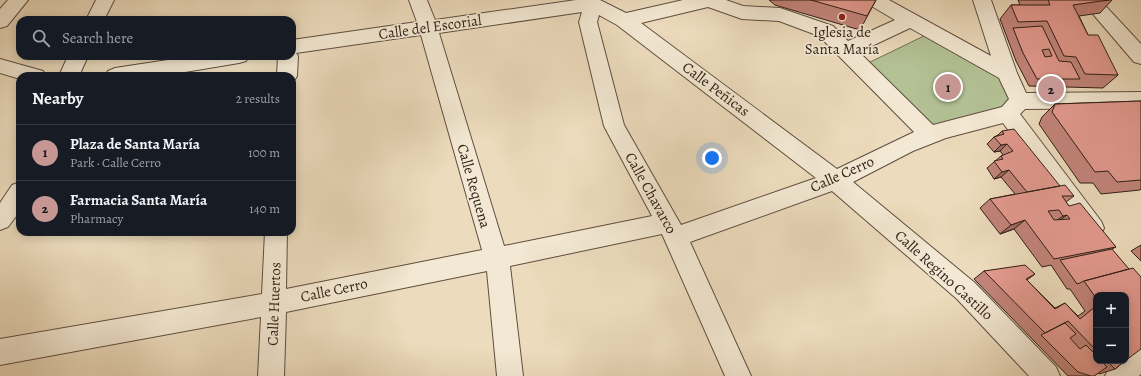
<!DOCTYPE html>
<meta charset="utf-8">
<style>
body{margin:0;font-family:Alegreya,serif;background:#242831;color:#f1f3f6}
.controls{position:absolute;right:12px;bottom:12px;display:grid;overflow:hidden;border-radius:8px;box-shadow:0 2px 10px #0003}
.controls button{width:36px;height:36px;display:grid;place-items:center;padding:0;border:0;border-bottom:1px solid #363941;background:#171b24;color:#f1f3f6;font:20px sans-serif}
.you{position:absolute;left:712px;top:158px;width:14px;height:14px;margin:-10px;border:3px solid #fff;border-radius:50%;background:#1a73e8;box-shadow:0 0 0 6px #1a73e833}
.badge{display:grid;place-items:center;width:26px;height:26px;border-radius:50%;background:#c59692;color:#111;font-size:13px;font-weight:700}
.pin{position:absolute;translate:-50% -50%;border:2px solid #fff;box-shadow:0 1px 4px #0006}
.list{margin:0;padding:0;list-style:none}
h2{display:flex;justify-content:space-between;align-items:center;height:52px;margin:0;padding:0 16px;font-size:17px}
h2 small{font-size:13px;font-weight:400;color:#9ea1a6}
.list li{display:grid;grid-template-columns:26px 1fr auto;gap:12px;align-items:center;box-sizing:border-box;height:56px;padding:0 16px;border-top:1px solid #363941}
.list b{display:block;font-size:15px;white-space:nowrap}
.list p{margin:0;font-size:13px;white-space:nowrap;color:#9ea1a6}
.list em{font-size:13px;font-style:normal;color:#9ea1a6}
.icon{flex:none;width:22px;height:22px;fill:none;stroke:currentColor;stroke-width:2;stroke-linecap:round;stroke-linejoin:round}
.map{position:relative;flex:none;width:1141px;height:376px;overflow:hidden}
.search{position:absolute;background:#171b24;box-shadow:0 2px 10px #0003;left:16px;top:16px;width:280px;height:44px;display:flex;align-items:center;gap:10px;box-sizing:border-box;padding:0 14px;border-radius:12px;color:#9ea1a6;font-size:15px}
.panel{position:absolute;background:#171b24;box-shadow:0 2px 10px #0003;left:16px;top:72px;width:280px;height:164px;border-radius:12px}
.map>svg:first-child{display:block}
.green{fill:#b3c194;stroke:#727055}
.lines{fill:none;stroke-linecap:round;stroke-linejoin:round}
.street-casing{stroke:#5f4e40;stroke-width:2}
.street{fill:#f3e8d3;fill-rule:evenodd}
.wall{fill:#c2847a;stroke:#301f16}
.shaded-wall{fill:#9e6b63;stroke:#301f16}
.building{fill:#e2998e;stroke:#301f16;fill-rule:evenodd}
.poi-dot{fill:#8f2418;stroke:#f3e8d3;stroke-width:1.5}
.labels{text-anchor:middle;dominant-baseline:central;stroke-width:3.5;stroke-linejoin:round;paint-order:stroke}
.street-label{font-size:15px;fill:#301f16;stroke:#f3e8d3}
.poi-label{font-size:15px;fill:#301f16;stroke:#f3e8d3}
</style>
<div class="map">
<svg width="1141" height="376" viewBox="0 0 1141 376">
<rect width="100%" height="100%" fill="#ecdbbc"/>
<filter id="stains"><feTurbulence type="fractalNoise" baseFrequency=".005" numOctaves="4"/><feColorMatrix values="0 0 0 0 .2 0 0 0 0 .09 0 0 0 0 .02 0 0 0 .5 -.17"/></filter>
<radialGradient id="worn" r=".72"><stop offset=".6" stop-color="#630" stop-opacity="0"/><stop offset="1" stop-color="#630" stop-opacity=".3"/></radialGradient>
<path class="green" d="M932,32L1007,73L1020,101L930,135L862,66Z"/>
<g class="lines">
<defs>
<path id="street" d="M8,0H28L7,26L0,28V9Z
M96,0H114L104,20H86Z
M409,0H427L435,20L576,0H600L626,13L683,0H726L743,6L780,8L786,10L833,26L848,41L895,20L868,4L865,0H889L991,56L973,0H991L1017,73L1026,93L1141,92V108L1025,109L1020,114L1101,221L1104,228L1101,235L1093,238L1085,235L1003,123L946,138L913,151L853,182L975,283L1056,367L1060,376H1029L957,299L832,191L690,242L751,376H725L662,234L510,266L523,376H497L487,271L286,312L284,376H258L261,317L0,365V339L262,294L265,232H287L286,289L482,250L421,35L296,53L298,56L297,76L294,81L292,82V76H277L278,56H292V40L417,22ZM708,7L742,19L779,21L819,36L914,132L837,169L641,23ZM582,12L579,22L604,126L652,216L504,246L439,33ZM599,15L617,25L816,178L681,225L624,125L597,22ZM910,28L999,78L1009,99L1002,107L933,125L859,52Z
M1081,0H1100L1141,44V64L1134,62Z
M68,56H88L79,76H59Z
M194,56H249L246,61L239,63L161,76H105L108,71L115,68Z
M0,59L43,71L46,76H20V79L0,73Z
M20,182V211L8,227L0,230V203L12,185Z
M1141,345V374L1139,376H1105C1110,365 1114,361 1126,361V354Z"/>
</defs>
<use href="#street" class="street-casing"/>
<use href="#street" class="street"/>
</g>
<path class="wall" d="M769,0H876L860,30L775,5Z
M1018,0H1112L1100,13L1079,16L1088,35L1118,75L1103,88L1029,86L1016,61L1000,19L1011,5H1020Z
M1141,101V189L1140,190L1101,194L1093,183H1080L1039,124L1042,117L1055,104Z
M1002,131L1060,186L1074,196L1066,202L1069,206L1116,247L1112,249L1096,295V361H1125L1115,369L1099,374L1098,373L1094,376H1068L974,279L984,271L1035,274L1027,280L1055,308L1065,303L1078,316L1085,311L1070,289H1067L1051,265L1042,267L1014,229L1000,234L980,208L990,199L1015,194L1001,177L994,179L987,168L1001,156L1003,155L1000,151L994,152L987,144L994,137L998,135Z
M1141,245V261L1131,251Z"/>
<path class="shaded-wall" d="M1007,144L1000,151L994,152L1001,145Z
M1009,170L1001,177L994,179L1002,172Z
M1067,215L1055,224L1050,225L1063,216Z
M1025,220L1014,229L1000,234L1011,225Z"/>
<path class="building" d="M811,0H876L867,16Z
M1048,0H1109L1073,5L1088,35H1098L1118,75L1085,74L1076,57L1064,56L1047,21L1018,22L1011,5H1050Z
M1042,26L1059,61L1071,62L1080,79H1037L1023,53L1013,28ZM1049,49L1052,56L1045,57L1042,50Z
M1141,101V180L1117,182L1108,171L1095,172L1052,112L1055,104Z
M1014,129L1060,186L1027,192L1009,170L1002,172L994,161L1003,159L1001,156L1013,151L1007,144L1001,145L994,137L1004,134L1002,131Z
M1065,185L1074,196H1062L1069,206L1080,203L1116,247L1054,259L1025,220L1011,225L990,199ZM1059,210L1063,216L1067,215L1070,219L1054,220L1048,211Z
M1112,249L1129,269L1084,281L1080,283L1077,284L1060,260Z
M1025,265L1035,274L1026,279L1055,309L1065,303L1080,319L1096,306V350L1068,321L1045,333L984,271Z
M1133,268L1141,277V349L1126,360V295H1096V298L1084,281Z
M1065,323L1076,334L1070,338L1080,349L1086,345L1096,355V361H1101L1107,367L1094,376H1091L1078,372L1041,335Z
M1107,361H1125L1115,369Z"/>
<circle class="poi-dot" cx="842" cy="17" r="4"/>
<g class="labels">
<g class="street-label">
<text transform="translate(430 27) rotate(-8)">Calle del Escorial</text>
<text transform="translate(716 89) rotate(37)">Calle Peñicas</text>
<text transform="translate(842 174) rotate(-24)">Calle Cerro</text>
<text transform="translate(474 186) rotate(74)">Calle Requena</text>
<text transform="translate(651 193) rotate(61)">Calle Chavarco</text>
<text transform="translate(944 275) rotate(42)">Calle Regino Castillo</text>
<text transform="translate(334 290) rotate(-12)">Calle Cerro</text>
<text transform="translate(274 304) rotate(-88)">Calle Huertos</text>
</g>
<g class="poi-label">
<text x="842" y="32">Iglesia de<tspan x="842" dy="17">Santa María</tspan></text>
</g>
</g>
<rect width="100%" height="100%" filter="url(#stains)"/>
<rect width="100%" height="100%" fill="url(#worn)"/>
</svg>
<div class="controls">
<button>+</button>
<button>−</button>
</div>
<div class="you"></div>
<div class="pin badge" style="left:948px;top:87px">1</div>
<div class="pin badge" style="left:1051px;top:89px">2</div>
<div class="search"><svg class="icon" aria-label="search" viewBox="0 0 24 24"><circle cx="10" cy="10" r="6"/><path d="M15 15l6 6"/></svg>Search here</div>
<section class="panel">
<h2>Nearby<small>2 results</small></h2>
<ul class="list">
<li><span class="badge">1</span><div><b>Plaza de Santa María</b><p>Park · Calle Cerro</p></div><em>100 m</em></li>
<li><span class="badge">2</span><div><b>Farmacia Santa María</b><p>Pharmacy</p></div><em>140 m</em></li>
</ul>
</section>
</div>
